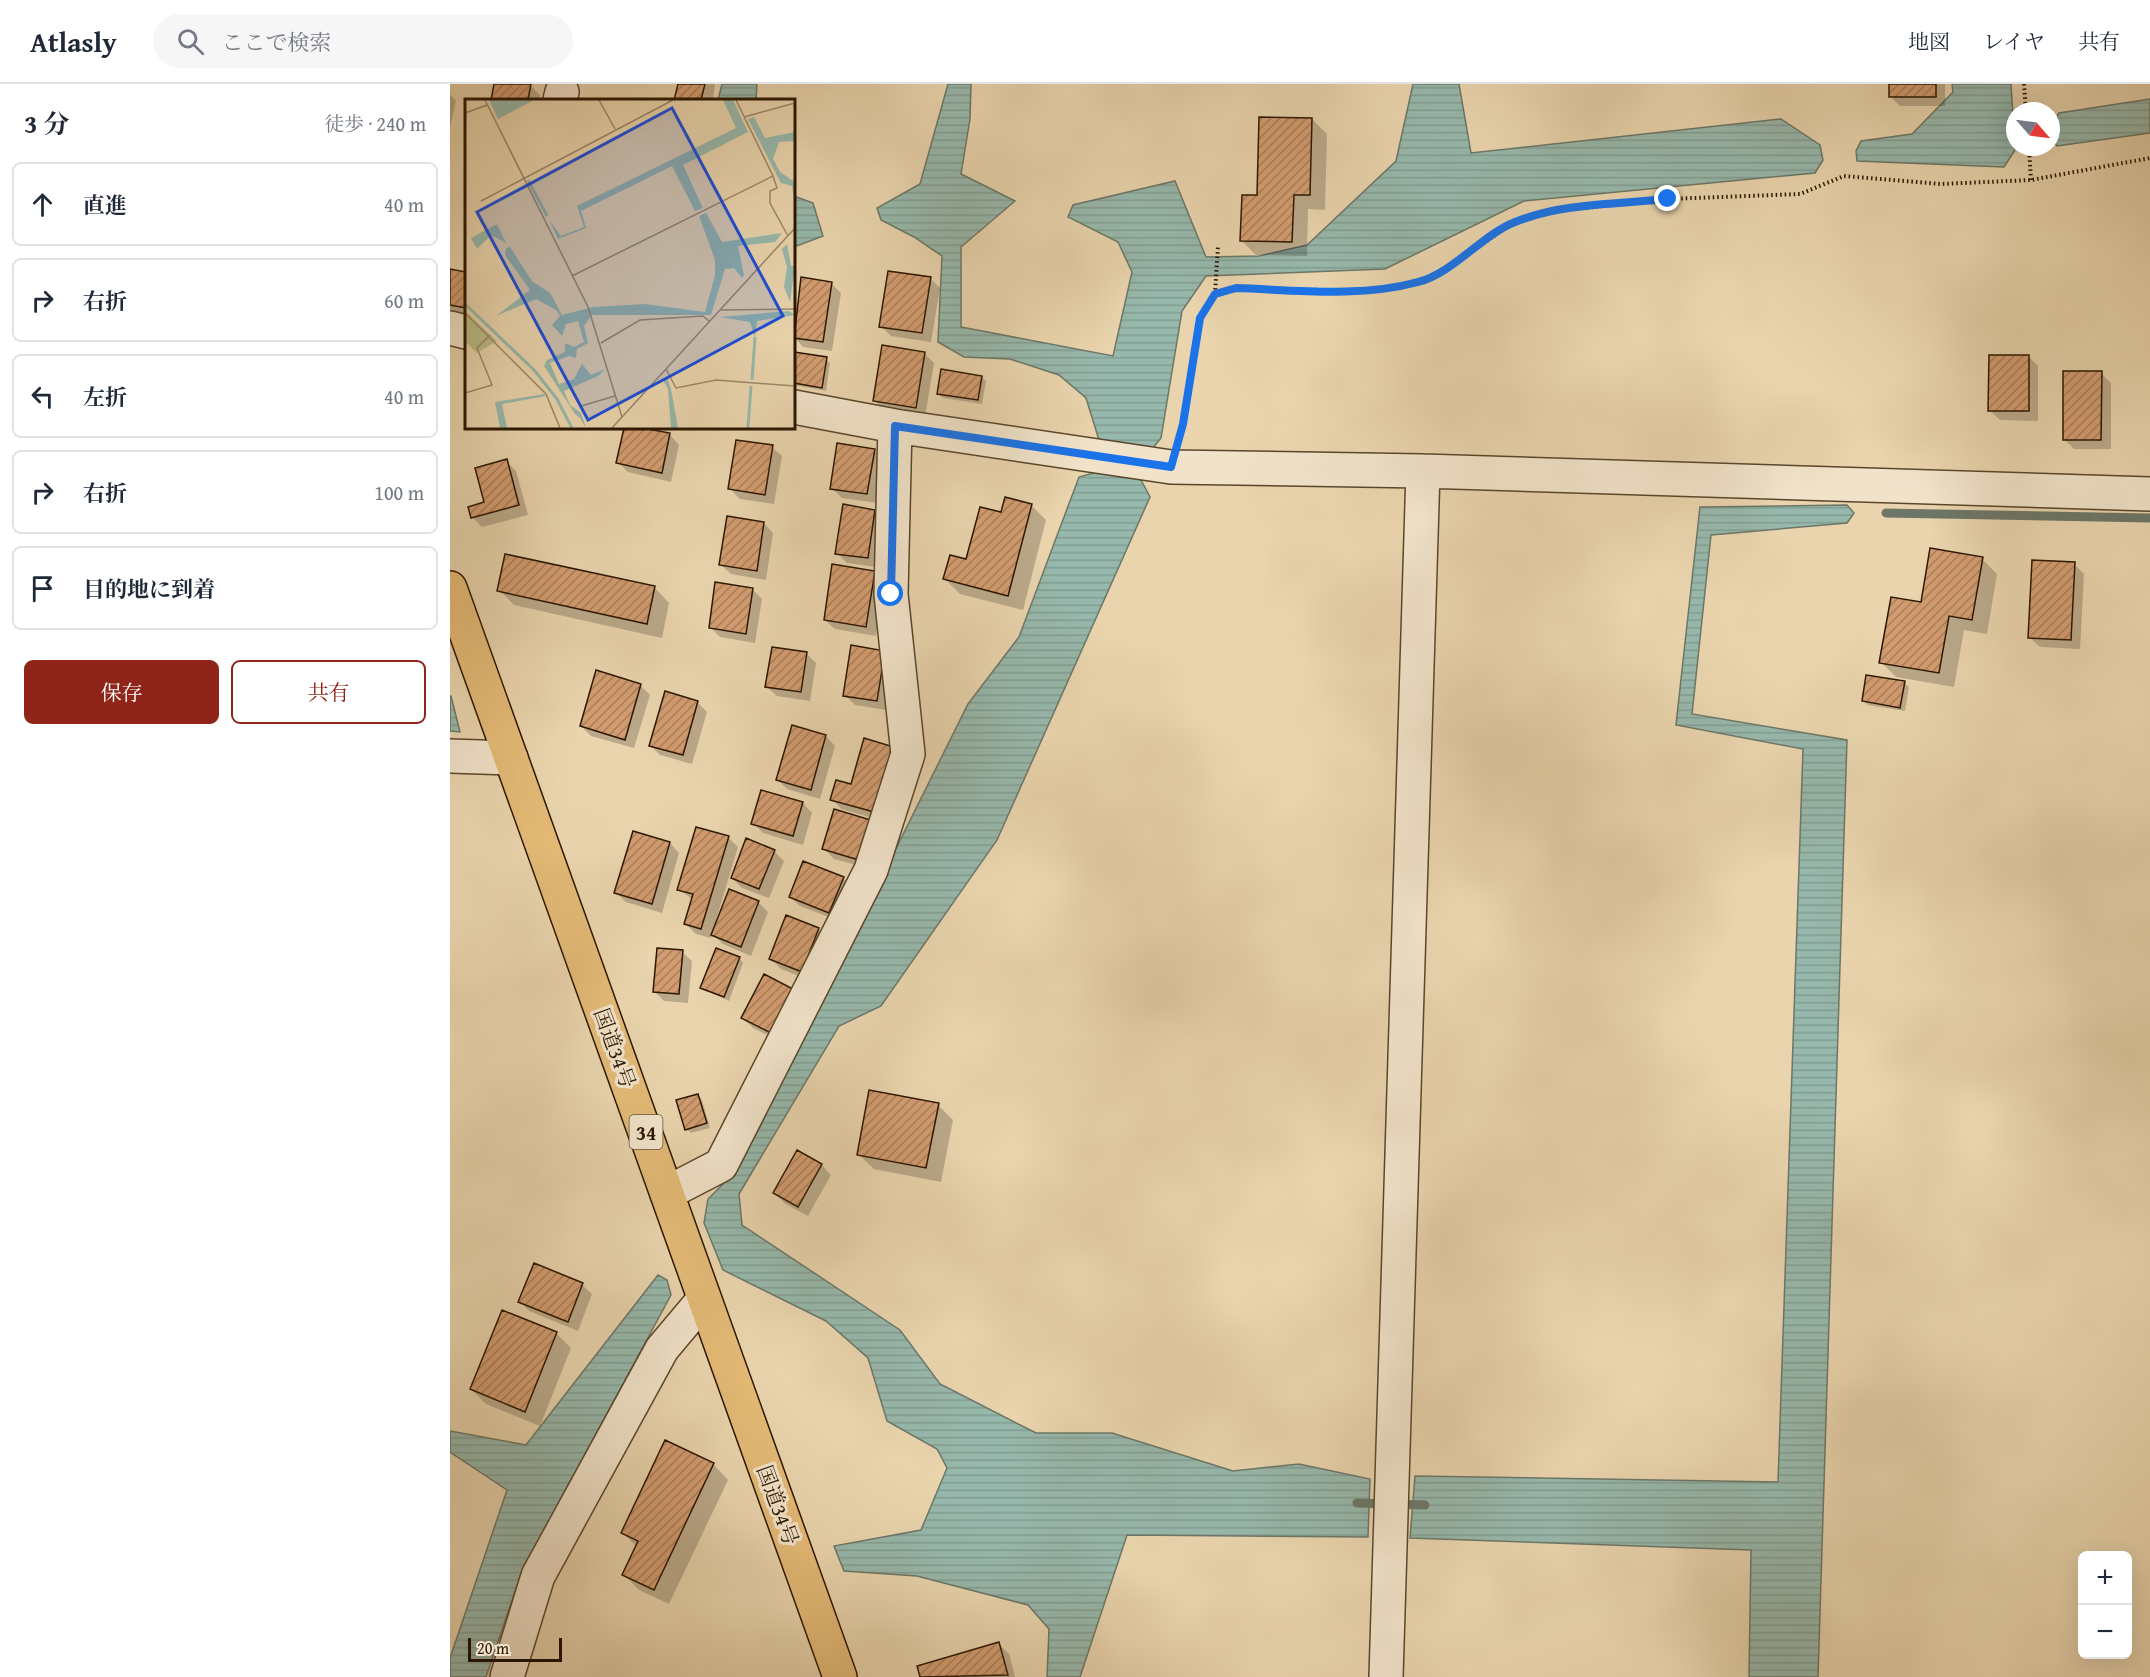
<!DOCTYPE html>
<html lang="ja">
<meta charset="utf-8">
<style>
body{margin:0;font-family:"Gentium Book Plus","Noto Serif JP",serif;background:#f6f6f7;color:#1f2937}
.controls{position:absolute;right:18px;bottom:18px;display:grid;overflow:hidden;border-radius:9px;box-shadow:0 6px 24px #0002}
.controls button{width:54px;height:54px;display:grid;place-items:center;padding:0;border:0;border-bottom:2px solid #e0e1e3;background:#fff;color:#1f2937;font:30px sans-serif}
.compass{position:absolute;left:1556px;top:18px;width:54px;height:54px;border-radius:50%;background:#fff;box-shadow:0 6px 24px #0002;rotate:118deg}
.scale{position:absolute;left:18px;bottom:15px;width:94px;box-sizing:border-box;padding-left:6px;border:3px solid #2b1600;border-top:0;font-size:16px;line-height:21px;white-space:nowrap;color:#2b1600;-webkit-text-stroke:4px #f1e3ca;paint-order:stroke}
.stop{position:absolute;width:18px;height:18px;margin:-14px;border:4px solid #1a73e8;border-radius:50%;background:#fff}
.stop.end{background:#1a73e8;border-color:#fff;box-shadow:0 2px 6px #0008}
.list{margin:0;padding:0;list-style:none}
h2{display:flex;justify-content:space-between;align-items:center;height:78px;margin:0;padding:0 24px;font-size:26px}
h2 small{font-size:20px;font-weight:400;color:#747a83}
.list li{display:grid;grid-template-columns:39px 1fr auto;gap:18px;align-items:center;box-sizing:border-box;height:84px;margin:0 12px 12px;padding:0 12px;border:2px solid #e0e1e3;border-radius:9px}
.list b{display:block;font-size:22px;white-space:nowrap}
.list em{font-size:20px;font-style:normal;color:#747a83}
.actions{display:flex;gap:12px;padding:18px 24px}
.actions a{flex:1;padding:14px 0;border:2px solid #8f2418;border-radius:9px;text-align:center;font-size:21px;color:#8f2418}
.actions .main{background:#8f2418;color:#fff}
.icon{flex:none;width:33px;height:33px;fill:none;stroke:currentColor;stroke-width:2;stroke-linecap:round;stroke-linejoin:round}
.map{position:relative;flex:none;width:1700px;height:1593px;overflow:hidden}
header{display:flex;align-items:center;gap:36px;box-sizing:border-box;height:84px;padding:0 30px;background:#fff;border-bottom:2px solid #e0e1e3}
header strong{font-size:28px}
nav{display:flex;gap:33px;margin-inline-start:auto;font-size:21px}
.search{width:420px;height:54px;background:#f6f6f7;display:flex;align-items:center;gap:15px;box-sizing:border-box;padding:0 21px;border-radius:33px;color:#747a83;font-size:22px}
main{display:flex}
aside{flex:1;background:#fff}
.map>svg:first-child{display:block}
.water{fill:url(#water-rules);stroke:#6c7767;stroke-width:1.5}
.shadow{fill:#0003}
.lines{fill:none;stroke-linecap:round;stroke-linejoin:round}
.stream{stroke:#6c7767;stroke-width:9}
.building{fill:url(#building-hatch);stroke:#2b1600;stroke-width:1.5}
.minor-casing{stroke:#5a462b;stroke-width:36}
.highway-casing{stroke:#2b1600;stroke-width:36}
.path{stroke:#2b1600;stroke-width:4;stroke-dasharray:1.5 3;stroke-linecap:butt}
.minor{stroke:#f1e3ca;stroke-width:33}
.highway{stroke:#e4ba76;stroke-width:33}
.route{stroke:#1a73e8;stroke-width:8}
.labels{text-anchor:middle;dominant-baseline:central;stroke-width:6;stroke-linejoin:round;paint-order:stroke}
.shield{fill:#f1e3ca;stroke:#66543d;stroke-width:1.5}
.shield-label{font-size:20px;font-weight:bold;fill:#2b1600}
.street-label{font-size:21px;fill:#2b1600;stroke:#f1e3ca}
.inset-river{fill:none;stroke:#97b8ac;stroke-width:3}
.inset-road{fill:none;stroke:#9d8868;stroke-width:1.5}
.view{fill:#1d4ed8;fill-opacity:0.15;stroke:#1d4ed8;stroke-width:3}
.inset-edge{fill:none;stroke:#2b1600;stroke-width:3}
</style>
<header>
<strong>Atlasly</strong>
<div class="search"><svg class="icon" aria-label="search" viewBox="0 0 24 24"><circle cx="10" cy="10" r="6"/><path d="M15 15l6 6"/></svg>ここで検索</div>
<nav><a>地図</a><a>レイヤ</a><a>共有</a></nav>
</header>
<main>
<aside>
<h2>3 分<small>徒歩 · 240 m</small></h2>
<ul class="list">
<li><svg class="icon" aria-label="ahead" viewBox="0 0 24 24"><path d="M12 20V5M6 11l6-6 6 6"/></svg><div><b>直進</b></div><em>40 m</em></li>
<li><svg class="icon" aria-label="right" viewBox="0 0 24 24"><path d="M7 20v-9h11M14 6l5 5-5 5"/></svg><div><b>右折</b></div><em>60 m</em></li>
<li><svg class="icon" aria-label="left" viewBox="0 0 24 24"><path d="M17 20v-9H6M10 6l-5 5 5 5"/></svg><div><b>左折</b></div><em>40 m</em></li>
<li><svg class="icon" aria-label="right" viewBox="0 0 24 24"><path d="M7 20v-9h11M14 6l5 5-5 5"/></svg><div><b>右折</b></div><em>100 m</em></li>
<li><svg class="icon" aria-label="arrive" viewBox="0 0 24 24"><path d="M6 21V4h12l-3 4 3 4H6"/></svg><div><b>目的地に到着</b></div></li>
</ul>
<div class="actions"><a class="main">保存</a><a>共有</a></div>
</aside>
<div class="map">
<svg width="1700" height="1593" viewBox="0 0 1700 1593">
<defs>
<pattern id="water-rules" width="6" height="5" patternUnits="userSpaceOnUse" patternTransform="scale(1.5)"><rect width="6" height="5" fill="#97b8ac"/><path d="M0 2.5h6" fill="none" stroke="#829d92"/></pattern>
<pattern id="building-hatch" width="6" height="6" patternUnits="userSpaceOnUse" patternTransform="scale(1.5)"><rect width="6" height="6" fill="#d29c70"/><path d="M-1 1l2-2M0 6l6-6M5 7l2-2" fill="none" stroke="#ab7e5a"/></pattern>
</defs>
<rect width="100%" height="100%" fill="#e9d4ad"/>
<filter id="stains"><feTurbulence type="fractalNoise" baseFrequency=".00333" numOctaves="4"/><feColorMatrix values="0 0 0 0 .2 0 0 0 0 .09 0 0 0 0 .02 0 0 0 .5 -.17"/></filter>
<radialGradient id="worn" r=".72"><stop offset=".6" stop-color="#630" stop-opacity="0"/><stop offset="1" stop-color="#630" stop-opacity=".3"/></radialGradient>
<path class="water" d="M272,0H307L306,16H268Z
M498,0H521L520,35L511,90L565,117L511,163V243L663,272L682,188L668,158L618,133L623,121L725,97L756,173L809,172L857,161L946,77L963,0H1009L1021,69L1331,35L1370,61L1373,76L1365,89L1074,117L935,185L756,192L732,227L711,354L694,375L690,394L700,413L547,756L431,922L389,942L289,1110L292,1141L450,1246L490,1300L586,1349H662L783,1387L849,1380L920,1395L918,1453L677,1451L630,1593H597L599,1545L578,1521L467,1492L394,1487L384,1462L471,1446L497,1384L487,1365L437,1337L418,1274L376,1237L273,1186L254,1139L258,1115L285,1088L518,620L569,553L629,393L658,385L636,314L609,291L560,275L514,273L488,258L492,172L464,153L431,136L427,124L470,100Z
M1502,0H1561L1565,66L1554,83L1407,77L1406,67L1411,57L1462,50L1503,8Z
M1700,15V49L1607,62C1598,48 1601,42 1609,29Z
M344,112L363,119L373,152L344,163Z
M1397,421L1404,429L1397,439L1261,451L1242,630L1397,656L1368,1593H1299L1301,1466L960,1454L965,1392L1328,1398L1353,665L1226,641L1250,423Z
M0,612H1L10,648L0,647Z
M208,1191L217,1196L221,1211L72,1487L36,1593H0V1574L57,1406L0,1368V1347L76,1361Z"/>
<path class="shadow" d="M46,0L80,1L90,11L89,16H42Z
M229,0H265L263,16H226Z
M1440,0H1495V22H1450L1440,12Z
M0,10L6,17L0,44Z
M862,35L877,50L875,126L858,125L857,172L806,171L791,156L808,113Z
M0,186L16,190V231L0,226Z
M480,194L490,204L481,258L441,252L431,242Z
M352,195L381,199L391,209L382,267L353,263L344,253Z
M474,269L484,279L475,333L435,327L425,317Z
M345,270L376,275L380,279L376,307L344,301Z
M1578,272L1588,282V337L1550,336L1540,327Z
M1651,289L1661,299V365H1624L1614,355Z
M532,293L536,297L532,320L493,314L489,310Z
M176,344L220,351L229,361L221,398L178,388L168,378Z
M322,363L332,372L324,420L290,415L280,405Z
M424,366L434,376L427,419L392,414L382,404Z
M56,377L66,387L78,431L32,443L22,433L36,419Z
M581,421L596,436L573,526L510,510L495,495L517,477L552,430Z
M425,427L434,437L427,483L397,479L387,469Z
M314,439L323,449L316,496L281,490L271,481Z
M1532,475L1547,490L1537,550L1514,546L1504,603L1446,593L1431,578L1472,519Z
M1624,480L1634,490L1630,565L1590,563L1580,554Z
M424,488L434,498L426,552L385,545L375,536Z
M205,504L219,519L212,554L64,521L49,506Z
M302,505L312,515L305,559L270,553L260,543Z
M402,563L444,578L436,626L405,621L395,611Z
M357,570L366,579L360,617L327,612L317,603Z
M1454,599L1459,603L1455,627L1418,621L1413,617Z
M190,601L200,611L184,664L141,652L131,642Z
M247,618L257,628L242,680L210,671L200,661Z
M343,643L376,652L385,662L370,715L337,705L327,695Z
M402,701L437,738L391,725L382,715Z
M312,708L353,719L362,729L353,761L313,749L303,739Z
M385,727L422,785L384,775L374,765Z
M184,749L220,759L229,769L212,829L176,818L166,809Z
M278,753L288,763L266,836L308,818L318,828L301,872L273,860L262,850L261,854L246,850L236,840L243,816L229,805Z
M324,767L334,777L319,814L292,804L282,794Z
M393,794L402,804L389,837L350,822L340,813Z
M368,845L378,855L362,897L331,885L321,875Z
M232,868L242,877L238,919L214,917L204,907Z
M289,874L293,879L279,917L252,904Z
M314,892L333,959L303,944L293,934Z
M248,1011L252,1016L260,1044L241,1049L236,1045Z
M488,1021L503,1036L491,1098L424,1085L409,1071Z
M348,1068L372,1081L381,1091L358,1132L334,1119L325,1109Z
M85,1181L132,1201L142,1210L128,1247L79,1227L70,1217Z
M106,1249L121,1264L90,1342L36,1320L21,1305Z
M216,1358L264,1381L278,1396L219,1520L189,1506L174,1491L187,1463L173,1449Z
M549,1560L559,1570L565,1593H471L468,1583Z"/>
<g class="lines">
<path class="stream" d="M1436,429L1700,434
M907,1419L975,1421"/>
</g>
<path class="building" d="M44,0H81L78,16H41Z
M228,0H255L251,16H224Z
M1439,0H1486V13H1439Z
M809,33L862,34L860,111H844L842,158L790,157L792,111H807Z
M0,185L16,188V224L0,221Z
M438,187L481,193L472,249L429,243Z
M351,193L382,198L373,258L344,254Z
M432,261L475,268L466,324L423,317Z
M344,268L377,273L372,304L344,299Z
M1539,271H1579V327H1538Z
M491,285L532,292L528,316L487,310Z
M1613,287H1652L1651,356H1613Z
M174,344H192L220,349L212,389L166,379Z
M286,356L323,361L315,411L278,405Z
M387,359L425,365L417,410L380,405Z
M57,375L69,421L21,434L18,423L34,418L25,384Z
M555,413L582,420L558,512L493,495L500,471L516,475L530,423L551,428Z
M393,420L425,426L418,474L385,470Z
M277,432L314,438L307,487L269,481Z
M1480,464L1533,473L1522,536L1499,532L1489,589L1429,579L1441,513L1471,518Z
M55,470L205,502L197,540L47,507Z
M1582,476L1625,478L1621,556L1578,554Z
M382,480L425,487L416,543L374,536Z
M265,498L303,504L296,550L259,544Z
M401,561L435,567L427,617L393,612Z
M322,563L357,568L351,608L315,603Z
M146,586L191,600L175,656L130,642Z
M1416,591L1455,597L1450,624L1412,617Z
M215,607L248,617L233,671L199,662Z
M342,641L376,651L361,706L326,696Z
M414,654L447,664L428,729L380,716L386,696L401,700Z
M311,706L353,718L343,752L301,740Z
M384,725L424,737L412,777L372,765Z
M246,743L279,752L251,845L234,840L243,810L227,806Z
M183,747L220,758L202,820L164,809Z
M296,754L325,766L309,805L281,794Z
M353,777L394,793L379,829L339,813Z
M279,805L309,817L291,863L261,851Z
M336,831L369,844L352,888L319,875Z
M207,864L233,866L229,910L203,908Z
M266,864L290,873L274,913L250,904Z
M314,890L345,906L323,950L291,934Z
M419,1006L489,1019L476,1084L407,1071Z
M248,1010L257,1039L235,1046L226,1016Z
M347,1066L372,1080L348,1123L323,1109Z
M84,1179L133,1199L118,1238L68,1218Z
M52,1226L107,1248L75,1328L20,1305Z
M215,1356L264,1379L204,1506L172,1491L188,1457L171,1449Z
M549,1558L558,1591L470,1593L467,1582Z"/>
<g class="lines">
<defs>
<path id="minor" d="M110,16L112,8
M0,244L16,248
M344,323L445,342L721,383L973,387L1700,410
M0,672L61,674
M217,1109L271,1081L421,786L458,670L441,510L445,342
M57,1593L88,1492L212,1265L254,1215
M936,1593L973,387"/>
<path id="highway" d="M0,504L390,1593"/>
</defs>
<use href="#minor" class="minor-casing"/>
<use href="#highway" class="highway-casing"/>
<path class="path" d="M1574,0L1576,27
M1579,63L1581,96
M765,210L768,162
M730,351L750,233L765,210L786,204L916,207L970,198L1012,174L1063,139L1107,127L1218,115L1350,110L1394,92L1491,100L1581,96L1700,74"/>
<use href="#minor" class="minor"/>
<use href="#highway" class="highway"/>
</g>
<g class="lines">
<path class="route" d="M441,510L445,342L721,383L733,340L750,234L765,210L786,204C846,206 909,214 968,198C1003,189 1032,151 1065,138C1112,119 1168,120 1218,115"/>
</g>
<g class="labels">
<rect class="shield" x="179.5" y="1031" width="33" height="34" rx="4.5"/>
<g class="shield-label">
<text x="196" y="1048">34</text>
</g>
<g class="street-label">
<text transform="translate(165 964) rotate(70)">国道34号</text>
<text transform="translate(328 1421) rotate(70)">国道34号</text>
</g>
</g>
<g transform="translate(15 15)">
<rect width="330" height="330" fill="#e9d4ad"/>
<path d="M0,212L32,242L12,254L0,242Z" fill="#babc87"/>
<path d="M24,1H23H69L33,20ZM258,1H268L283,33L218,66L238,109L230,112L207,67L116,112L121,129L93,140L84,121L96,137L119,128L112,107L271,29ZM289,18L300,39L330,33V42L314,43L308,60L315,73L330,83V105L327,87L316,84L283,20ZM241,114L257,143L317,134L310,143L273,147L279,176L277,179L269,169L260,170L246,216H127L119,227L123,244L112,250L111,259L104,257L85,264L94,285L109,280L117,265L126,276L140,270L133,277L99,292L105,306L116,314L121,329L115,319L110,315L79,267L82,261L100,253V244L109,248L119,243L113,222L101,225L97,237L87,226L95,217L91,211L71,200L31,217L65,191L40,156L41,149L45,148L67,182L85,194L97,216L128,208L180,205L240,213L250,176V161L234,117ZM32,125L41,144L26,136L12,150L6,139ZM322,145L326,167H330L325,203L319,188L322,168L317,150ZM324,212L330,216L292,222L290,239L285,223L255,218ZM202,278L206,290L213,329H206L203,290L198,281ZM79,295L81,297L37,305L42,329H35L30,303Z" fill="#97b8ac"/>
<path class="inset-river" d="M63,81L82,117M0,205L70,272L92,300L107,329M287,281L290,238M283,329L286,287"/>
<path class="inset-road" d="M20,1L123,208L157,318M134,1L150,30M0,14L22,6M279,18L330,4M308,77L312,89L305,92V104L323,137M16,102L208,1M107,177L308,77L271,1M255,211L330,210M0,214L81,295L95,329M136,244L175,221L238,217L244,222M201,270L211,289L251,281L330,287M0,294L27,286L12,249L25,236M116,307L150,297M147,329L330,129"/>
<path class="view" d="M207,9L318,217L123,321L12,113Z"/>
<rect width="330" height="330" class="inset-edge"/>
</g>
<rect width="100%" height="100%" filter="url(#stains)"/>
<rect width="100%" height="100%" fill="url(#worn)"/>
</svg>
<div class="controls">
<button>+</button>
<button>−</button>
</div>
<svg class="compass" viewBox="-18 -18 36 36"><path d="M0-13l5 13h-10z" fill="#e53935"/><path d="M0 13l5-13h-10z" fill="#747a83"/></svg>
<div class="scale">20 m</div>
<div class="stop" style="left:441px;top:510px"></div>
<div class="stop end" style="left:1218px;top:115px"></div>
</div>
</main>
